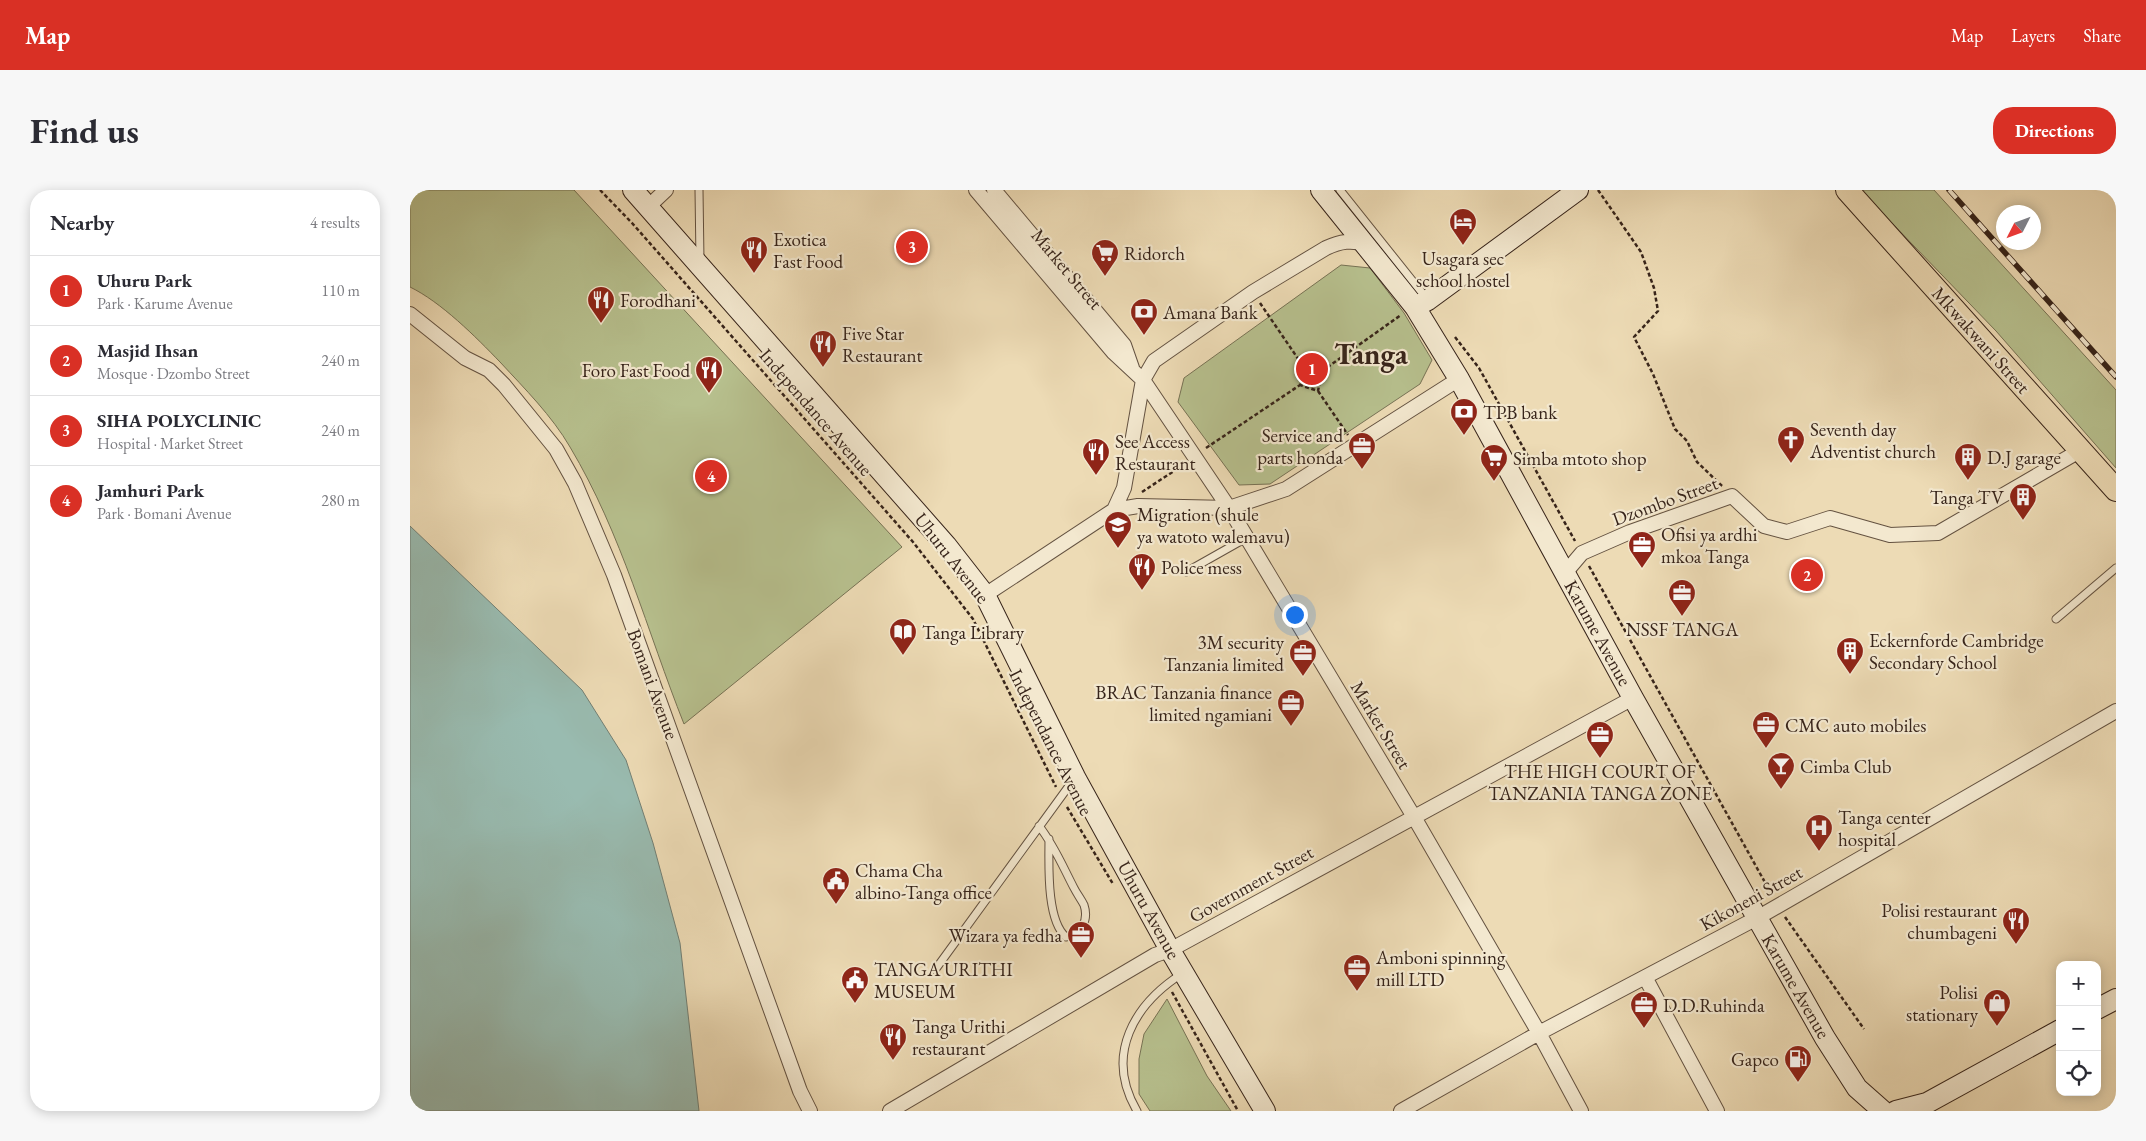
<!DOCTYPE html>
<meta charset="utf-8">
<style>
body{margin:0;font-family:"EB Garamond",serif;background:#f7f7f7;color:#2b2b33}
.controls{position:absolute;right:15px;bottom:15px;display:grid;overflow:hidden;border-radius:10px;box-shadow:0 2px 12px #0003}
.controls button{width:45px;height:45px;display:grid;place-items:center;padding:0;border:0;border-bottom:1px solid #e1e1e2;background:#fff;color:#2b2b33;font:25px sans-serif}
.compass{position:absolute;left:1586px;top:15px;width:45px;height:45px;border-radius:50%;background:#fff;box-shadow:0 2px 12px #0003;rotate:228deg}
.you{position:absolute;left:884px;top:424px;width:18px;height:18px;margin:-12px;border:4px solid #fff;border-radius:50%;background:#1a73e8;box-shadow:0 0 0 8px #1a73e833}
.badge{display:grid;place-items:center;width:32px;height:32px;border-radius:50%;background:#d93025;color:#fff;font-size:16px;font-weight:700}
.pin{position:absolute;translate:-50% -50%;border:2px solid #fff;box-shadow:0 1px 5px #0006}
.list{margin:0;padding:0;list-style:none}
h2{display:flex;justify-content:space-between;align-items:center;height:65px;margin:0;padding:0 20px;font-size:21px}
h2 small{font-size:16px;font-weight:400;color:#7c7c81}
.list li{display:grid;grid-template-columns:32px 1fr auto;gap:15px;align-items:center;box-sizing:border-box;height:70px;padding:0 20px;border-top:1px solid #e1e1e2}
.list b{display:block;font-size:19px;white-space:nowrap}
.list p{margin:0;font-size:16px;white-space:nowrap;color:#7c7c81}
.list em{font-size:16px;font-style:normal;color:#7c7c81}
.icon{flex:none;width:28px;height:28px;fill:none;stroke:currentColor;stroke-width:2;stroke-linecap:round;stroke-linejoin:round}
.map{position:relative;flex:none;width:1706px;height:921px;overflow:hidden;border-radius:20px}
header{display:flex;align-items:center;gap:30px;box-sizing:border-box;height:70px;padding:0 25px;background:#d93025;color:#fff}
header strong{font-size:24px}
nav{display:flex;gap:28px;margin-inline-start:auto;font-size:18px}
.intro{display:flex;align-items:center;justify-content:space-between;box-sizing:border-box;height:120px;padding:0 30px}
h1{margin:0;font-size:35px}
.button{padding:12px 22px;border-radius:20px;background:#d93025;color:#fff;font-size:18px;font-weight:700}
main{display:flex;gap:30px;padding:0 30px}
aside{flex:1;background:#fff;border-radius:20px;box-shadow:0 2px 12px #0003}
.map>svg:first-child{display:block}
.green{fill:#b7c08e;stroke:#777254}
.water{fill:#99bbb0;stroke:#727f74}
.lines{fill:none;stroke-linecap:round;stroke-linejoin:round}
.lane-casing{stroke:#645241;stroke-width:9}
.street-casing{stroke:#645241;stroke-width:16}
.secondary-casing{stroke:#37241a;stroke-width:22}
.primary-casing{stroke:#37241a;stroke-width:24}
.path{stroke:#37241a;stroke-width:2.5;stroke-dasharray:4 2.5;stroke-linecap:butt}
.lane{stroke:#f3e8cf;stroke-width:7}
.street{stroke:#f3e8cf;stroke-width:14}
.secondary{stroke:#f3e8cf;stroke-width:20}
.primary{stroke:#eddbb5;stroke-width:22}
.rail-casing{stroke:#37241a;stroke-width:5.5}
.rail{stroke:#f3e8cf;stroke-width:4;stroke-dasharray:11;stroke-linecap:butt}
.labels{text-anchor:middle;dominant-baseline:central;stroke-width:4.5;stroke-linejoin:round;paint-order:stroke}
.poi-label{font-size:19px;fill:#37241a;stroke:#f3e8cf;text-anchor:start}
.street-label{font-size:19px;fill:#37241a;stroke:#f3e8cf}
.town-label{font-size:29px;font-weight:bold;fill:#37241a;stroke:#f3e8cf}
</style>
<header>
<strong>Map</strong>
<nav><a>Map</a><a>Layers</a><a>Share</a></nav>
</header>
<div class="intro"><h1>Find us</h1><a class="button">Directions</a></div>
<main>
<aside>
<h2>Nearby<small>4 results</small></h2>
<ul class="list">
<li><span class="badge">1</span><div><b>Uhuru Park</b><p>Park · Karume Avenue</p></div><em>110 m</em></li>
<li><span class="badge">2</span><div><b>Masjid Ihsan</b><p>Mosque · Dzombo Street</p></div><em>240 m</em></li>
<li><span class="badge">3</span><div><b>SIHA POLYCLINIC</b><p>Hospital · Market Street</p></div><em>240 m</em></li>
<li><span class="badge">4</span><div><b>Jamhuri Park</b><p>Park · Bomani Avenue</p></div><em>280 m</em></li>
</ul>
</aside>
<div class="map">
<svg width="1706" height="921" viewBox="0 0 1706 921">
<rect width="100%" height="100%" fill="#eddbb5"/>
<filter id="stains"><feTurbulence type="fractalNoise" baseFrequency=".004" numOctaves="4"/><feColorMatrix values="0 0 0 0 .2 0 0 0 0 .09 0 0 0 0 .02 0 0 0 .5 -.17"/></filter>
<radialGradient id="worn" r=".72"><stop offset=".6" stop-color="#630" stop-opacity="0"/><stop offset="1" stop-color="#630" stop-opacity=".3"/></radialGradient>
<path class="green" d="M0,0H164L492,357L274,534C237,441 212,344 160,257C142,226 115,199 90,172C66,147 31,112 0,97Z
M1450,0H1524L1706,200V278L1586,141Z
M931,75L960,78L994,123L1022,170L1010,194L860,294L829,295L768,212L774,188Z
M757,809L797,886L821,921H740L729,904V869L734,844Z"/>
<path class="water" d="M0,336L172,500L216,570L243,653L270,753L289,921H0Z"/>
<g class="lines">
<defs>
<path id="lane" d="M289,0L290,70
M930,0L1017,109
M776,382L838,347
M1646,429L1706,378
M629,636C644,655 653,677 664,698C667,704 671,709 674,715C679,730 671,746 656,747C636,730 639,673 639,649
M525,780L664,589
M727,921C694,865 724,814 773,783"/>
<path id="street" d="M566,0L704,163L733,190L819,318L1004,627L1129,843L1171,921
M584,0L714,155L722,178
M238,17L256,0
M0,124L55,168L79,180L94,195L146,259L165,293L204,385L390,901L400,921
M704,320L714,298L733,190L744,171L843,102L916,58C931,51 941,50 956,54
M1155,383L1172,363L1220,342L1322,306L1354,336L1377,342L1420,328L1480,345L1528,343L1671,260
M575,405L704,320L728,316L819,318L876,299L1049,189
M1235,787L1307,921
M480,921L745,765L760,760L1223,508
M991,921L1129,843L1347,728L1706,521"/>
<path id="secondary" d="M223,0L536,355L575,405L665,587L760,760L855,921
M911,0L1005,117L1049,189L1223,508L1415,848L1447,898L1473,921
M1005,117L1018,110L1168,0
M1687,819L1706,809
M1486,921L1517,913L1650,840"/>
<path id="primary" d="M1437,0L1706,300"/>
</defs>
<use href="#lane" class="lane-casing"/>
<use href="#street" class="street-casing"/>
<use href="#secondary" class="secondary-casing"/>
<use href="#primary" class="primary-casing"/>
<path class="path" d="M190,0L222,33L503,352L563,429L646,597
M1188,0L1231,62L1244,98L1248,121L1224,147L1243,184L1265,239L1277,251L1287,272L1312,296
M850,113L893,176
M1045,147L1069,178L1165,351
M912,181L991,125
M908,201L938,245
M796,258L890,195L893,176L912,181L908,201L890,195
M732,302L773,275
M1179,376L1362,705
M657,617L703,694
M1375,727L1454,839
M762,802L828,921"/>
<use href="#lane" class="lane"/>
<use href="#street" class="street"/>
<use href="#secondary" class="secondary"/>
<use href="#primary" class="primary"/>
<defs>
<path id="rail" d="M1539,0L1706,187"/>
</defs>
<use href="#rail" class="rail-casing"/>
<use href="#rail" class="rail"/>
</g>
<defs>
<symbol id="hotel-pin" viewBox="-11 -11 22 30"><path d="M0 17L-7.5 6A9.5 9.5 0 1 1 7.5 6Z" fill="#8f2418" stroke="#f3e8cf"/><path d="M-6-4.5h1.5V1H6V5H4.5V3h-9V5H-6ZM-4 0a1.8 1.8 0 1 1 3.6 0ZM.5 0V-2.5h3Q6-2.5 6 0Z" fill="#fff"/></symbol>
<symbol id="restaurant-pin" viewBox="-11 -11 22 30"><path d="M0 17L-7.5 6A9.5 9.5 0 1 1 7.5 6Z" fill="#8f2418" stroke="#f3e8cf"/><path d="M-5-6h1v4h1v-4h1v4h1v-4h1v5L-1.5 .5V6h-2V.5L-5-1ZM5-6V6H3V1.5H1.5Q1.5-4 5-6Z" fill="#fff"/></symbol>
<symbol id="supermarket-pin" viewBox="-11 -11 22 30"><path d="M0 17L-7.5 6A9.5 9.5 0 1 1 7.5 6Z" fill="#8f2418" stroke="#f3e8cf"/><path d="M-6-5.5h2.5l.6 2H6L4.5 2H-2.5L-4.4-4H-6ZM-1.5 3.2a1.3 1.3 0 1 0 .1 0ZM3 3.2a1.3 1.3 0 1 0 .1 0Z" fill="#fff"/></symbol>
<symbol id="bank-pin" viewBox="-11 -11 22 30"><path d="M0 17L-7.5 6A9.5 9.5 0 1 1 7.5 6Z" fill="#8f2418" stroke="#f3e8cf"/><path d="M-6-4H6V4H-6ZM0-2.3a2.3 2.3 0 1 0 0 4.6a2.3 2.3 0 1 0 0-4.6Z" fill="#fff"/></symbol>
<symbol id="church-pin" viewBox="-11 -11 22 30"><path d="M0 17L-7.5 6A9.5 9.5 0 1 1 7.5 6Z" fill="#8f2418" stroke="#f3e8cf"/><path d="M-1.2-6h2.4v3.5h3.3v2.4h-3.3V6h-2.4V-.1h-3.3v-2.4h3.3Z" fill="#fff"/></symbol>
<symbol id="office-pin" viewBox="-11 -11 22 30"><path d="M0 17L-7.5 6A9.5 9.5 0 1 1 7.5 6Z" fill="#8f2418" stroke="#f3e8cf"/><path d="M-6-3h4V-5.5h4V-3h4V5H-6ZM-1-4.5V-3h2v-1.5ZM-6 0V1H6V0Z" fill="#fff"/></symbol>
<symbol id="building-pin" viewBox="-11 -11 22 30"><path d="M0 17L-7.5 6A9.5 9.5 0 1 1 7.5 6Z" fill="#8f2418" stroke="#f3e8cf"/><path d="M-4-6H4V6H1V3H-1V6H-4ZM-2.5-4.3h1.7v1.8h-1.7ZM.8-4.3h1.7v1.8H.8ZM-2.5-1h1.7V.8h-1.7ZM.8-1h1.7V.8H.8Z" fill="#fff"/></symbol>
<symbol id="school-pin" viewBox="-11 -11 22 30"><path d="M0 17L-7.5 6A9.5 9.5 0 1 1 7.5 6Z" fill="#8f2418" stroke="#f3e8cf"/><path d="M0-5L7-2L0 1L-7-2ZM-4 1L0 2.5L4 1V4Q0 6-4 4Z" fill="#fff"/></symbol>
<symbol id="library-pin" viewBox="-11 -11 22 30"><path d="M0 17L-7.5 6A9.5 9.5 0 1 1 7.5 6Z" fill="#8f2418" stroke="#f3e8cf"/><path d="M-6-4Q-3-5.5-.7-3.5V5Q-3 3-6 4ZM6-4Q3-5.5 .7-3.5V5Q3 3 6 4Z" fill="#fff"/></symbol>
<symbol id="bar-pin" viewBox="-11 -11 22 30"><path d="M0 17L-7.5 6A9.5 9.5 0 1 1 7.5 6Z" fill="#8f2418" stroke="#f3e8cf"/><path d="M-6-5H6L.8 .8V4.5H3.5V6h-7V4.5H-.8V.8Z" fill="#fff"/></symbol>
<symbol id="hospital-pin" viewBox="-11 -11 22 30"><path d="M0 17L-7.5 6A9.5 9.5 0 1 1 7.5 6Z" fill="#8f2418" stroke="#f3e8cf"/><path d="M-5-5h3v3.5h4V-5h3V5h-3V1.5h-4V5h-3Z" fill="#fff"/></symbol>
<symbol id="civic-pin" viewBox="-11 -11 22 30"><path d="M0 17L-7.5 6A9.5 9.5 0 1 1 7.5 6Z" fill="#8f2418" stroke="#f3e8cf"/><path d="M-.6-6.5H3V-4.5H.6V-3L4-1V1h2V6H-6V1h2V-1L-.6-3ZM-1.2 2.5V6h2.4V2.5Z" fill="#fff"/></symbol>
<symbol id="shop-pin" viewBox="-11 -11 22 30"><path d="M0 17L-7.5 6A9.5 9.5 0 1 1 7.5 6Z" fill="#8f2418" stroke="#f3e8cf"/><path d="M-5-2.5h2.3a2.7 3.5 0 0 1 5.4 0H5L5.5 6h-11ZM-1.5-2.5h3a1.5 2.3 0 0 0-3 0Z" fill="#fff"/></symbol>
<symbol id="fuel-pin" viewBox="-11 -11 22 30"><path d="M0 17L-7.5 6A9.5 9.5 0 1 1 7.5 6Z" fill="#8f2418" stroke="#f3e8cf"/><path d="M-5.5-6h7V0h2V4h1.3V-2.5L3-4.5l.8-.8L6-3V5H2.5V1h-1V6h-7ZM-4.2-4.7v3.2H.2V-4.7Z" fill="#fff"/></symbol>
</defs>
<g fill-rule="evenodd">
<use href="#hotel-pin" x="1037" y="16" width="32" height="43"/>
<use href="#restaurant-pin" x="328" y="44" width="32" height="43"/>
<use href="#supermarket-pin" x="679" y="47" width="32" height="43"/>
<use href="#restaurant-pin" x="175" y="94" width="32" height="43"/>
<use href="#bank-pin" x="718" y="106" width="32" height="43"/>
<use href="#restaurant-pin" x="397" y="138" width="32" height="43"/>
<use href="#restaurant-pin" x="283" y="164" width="32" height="43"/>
<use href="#bank-pin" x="1038" y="206" width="32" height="43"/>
<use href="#church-pin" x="1365" y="234" width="32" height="43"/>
<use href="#office-pin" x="936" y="240" width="32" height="43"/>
<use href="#restaurant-pin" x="670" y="246" width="32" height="43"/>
<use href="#building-pin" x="1542" y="251" width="32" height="43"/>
<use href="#supermarket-pin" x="1068" y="252" width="32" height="43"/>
<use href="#building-pin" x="1597" y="291" width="32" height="43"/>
<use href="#school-pin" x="692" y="319" width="32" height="43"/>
<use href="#office-pin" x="1216" y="339" width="32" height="43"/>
<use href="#restaurant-pin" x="716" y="361" width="32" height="43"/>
<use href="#office-pin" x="1256" y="387" width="32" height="43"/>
<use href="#library-pin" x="477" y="426" width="32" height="43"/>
<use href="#building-pin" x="1424" y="445" width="32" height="43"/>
<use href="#office-pin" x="877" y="447" width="32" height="43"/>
<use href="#office-pin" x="865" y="497" width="32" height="43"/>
<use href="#office-pin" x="1340" y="519" width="32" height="43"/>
<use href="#office-pin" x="1174" y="529" width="32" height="43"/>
<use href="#bar-pin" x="1355" y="560" width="32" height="43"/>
<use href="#hospital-pin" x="1393" y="622" width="32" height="43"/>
<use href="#civic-pin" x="410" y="675" width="32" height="43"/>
<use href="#restaurant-pin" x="1590" y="715" width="32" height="43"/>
<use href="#office-pin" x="655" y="729" width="32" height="43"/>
<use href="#office-pin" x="931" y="762" width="32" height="43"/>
<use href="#civic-pin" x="429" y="774" width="32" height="43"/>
<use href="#shop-pin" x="1571" y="797" width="32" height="43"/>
<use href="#office-pin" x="1218" y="799" width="32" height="43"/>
<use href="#restaurant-pin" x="467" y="831" width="32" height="43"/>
<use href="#fuel-pin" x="1372" y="853" width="32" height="43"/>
</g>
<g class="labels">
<g class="poi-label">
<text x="363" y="49">Exotica<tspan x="363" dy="22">Fast Food</tspan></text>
<text x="714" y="63">Ridorch</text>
<text x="1053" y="68" text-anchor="middle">Usagara sec<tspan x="1053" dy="22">school hostel</tspan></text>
<text x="210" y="110">Forodhani</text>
<text x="753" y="122">Amana Bank</text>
<text x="432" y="143">Five Star<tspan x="432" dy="22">Restaurant</tspan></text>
<text x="280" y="180" text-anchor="end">Foro Fast Food</text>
<text x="1073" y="222">TPB bank</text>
<text x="1400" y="239">Seventh day<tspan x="1400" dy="22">Adventist church</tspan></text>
<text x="933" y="245" text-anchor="end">Service and<tspan x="933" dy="22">parts honda</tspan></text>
<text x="705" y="251">See Access<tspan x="705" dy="22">Restaurant</tspan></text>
<text x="1577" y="267">D.J garage</text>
<text x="1103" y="268">Simba mtoto shop</text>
<text x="1594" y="307" text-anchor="end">Tanga TV</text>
<text x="727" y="324">Migration (shule<tspan x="727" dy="22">ya watoto walemavu)</tspan></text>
<text x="1251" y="344">Ofisi ya ardhi<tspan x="1251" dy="22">mkoa Tanga</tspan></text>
<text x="751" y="377">Police mess</text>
<text x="1272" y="439" text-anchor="middle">NSSF TANGA</text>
<text x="512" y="442">Tanga Library</text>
<text x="1459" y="450">Eckernforde Cambridge<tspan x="1459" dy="22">Secondary School</tspan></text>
<text x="874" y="452" text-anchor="end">3M security<tspan x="874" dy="22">Tanzania limited</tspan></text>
<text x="862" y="502" text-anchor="end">BRAC Tanzania finance<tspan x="862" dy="22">limited ngamiani</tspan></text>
<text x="1375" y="535">CMC auto mobiles</text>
<text x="1390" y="576">Cimba Club</text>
<text x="1190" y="581" text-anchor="middle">THE HIGH COURT OF<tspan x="1190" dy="22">TANZANIA TANGA ZONE</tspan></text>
<text x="1428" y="627">Tanga center<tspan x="1428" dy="22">hospital</tspan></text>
<text x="445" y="680">Chama Cha<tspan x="445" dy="22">albino-Tanga office</tspan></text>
<text x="1587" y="720" text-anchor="end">Polisi restaurant<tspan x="1587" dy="22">chumbageni</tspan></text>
<text x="652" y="745" text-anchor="end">Wizara ya fedha</text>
<text x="966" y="767">Amboni spinning<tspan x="966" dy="22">mill LTD</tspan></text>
<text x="464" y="779">TANGA URITHI<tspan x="464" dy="22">MUSEUM</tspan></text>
<text x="1568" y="802" text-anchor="end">Polisi<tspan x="1568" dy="22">stationary</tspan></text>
<text x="1253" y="815">D.D.Ruhinda</text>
<text x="502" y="836">Tanga Urithi<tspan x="502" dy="22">restaurant</tspan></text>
<text x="1369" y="869" text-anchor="end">Gapco</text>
</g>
<g class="street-label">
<text transform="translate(657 79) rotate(50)">Market Street</text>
<text transform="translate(1571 150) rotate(48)">Mkwakwani Street</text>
<text transform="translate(406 222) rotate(49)">Independance Avenue</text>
<text transform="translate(1255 311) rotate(-20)">Dzombo Street</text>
<text transform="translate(542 368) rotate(52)">Uhuru Avenue</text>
<text transform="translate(1188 443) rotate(61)">Karume Avenue</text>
<text transform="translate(243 494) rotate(70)">Bomani Avenue</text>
<text transform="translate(971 535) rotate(59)">Market Street</text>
<text transform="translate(641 552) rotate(63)">Independance Avenue</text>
<text transform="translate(841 694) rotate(-29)">Government Street</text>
<text transform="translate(1341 708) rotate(-29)">Kikoneni Street</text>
<text transform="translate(739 720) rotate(61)">Uhuru Avenue</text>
<text transform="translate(1386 796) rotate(60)">Karume Avenue</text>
</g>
<g class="town-label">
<text x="961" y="164">Tanga</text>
</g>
</g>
<rect width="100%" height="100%" filter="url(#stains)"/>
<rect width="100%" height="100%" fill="url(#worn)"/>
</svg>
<div class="controls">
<button>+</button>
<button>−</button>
<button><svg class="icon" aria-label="locate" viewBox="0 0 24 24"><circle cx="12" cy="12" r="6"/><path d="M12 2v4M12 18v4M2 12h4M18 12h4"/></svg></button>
</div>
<svg class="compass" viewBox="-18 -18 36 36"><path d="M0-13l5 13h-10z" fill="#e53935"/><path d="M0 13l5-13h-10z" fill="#7c7c81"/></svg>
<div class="you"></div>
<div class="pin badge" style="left:902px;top:179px">1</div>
<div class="pin badge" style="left:1397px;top:385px">2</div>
<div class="pin badge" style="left:502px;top:57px">3</div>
<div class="pin badge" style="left:301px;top:286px">4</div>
</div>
</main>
